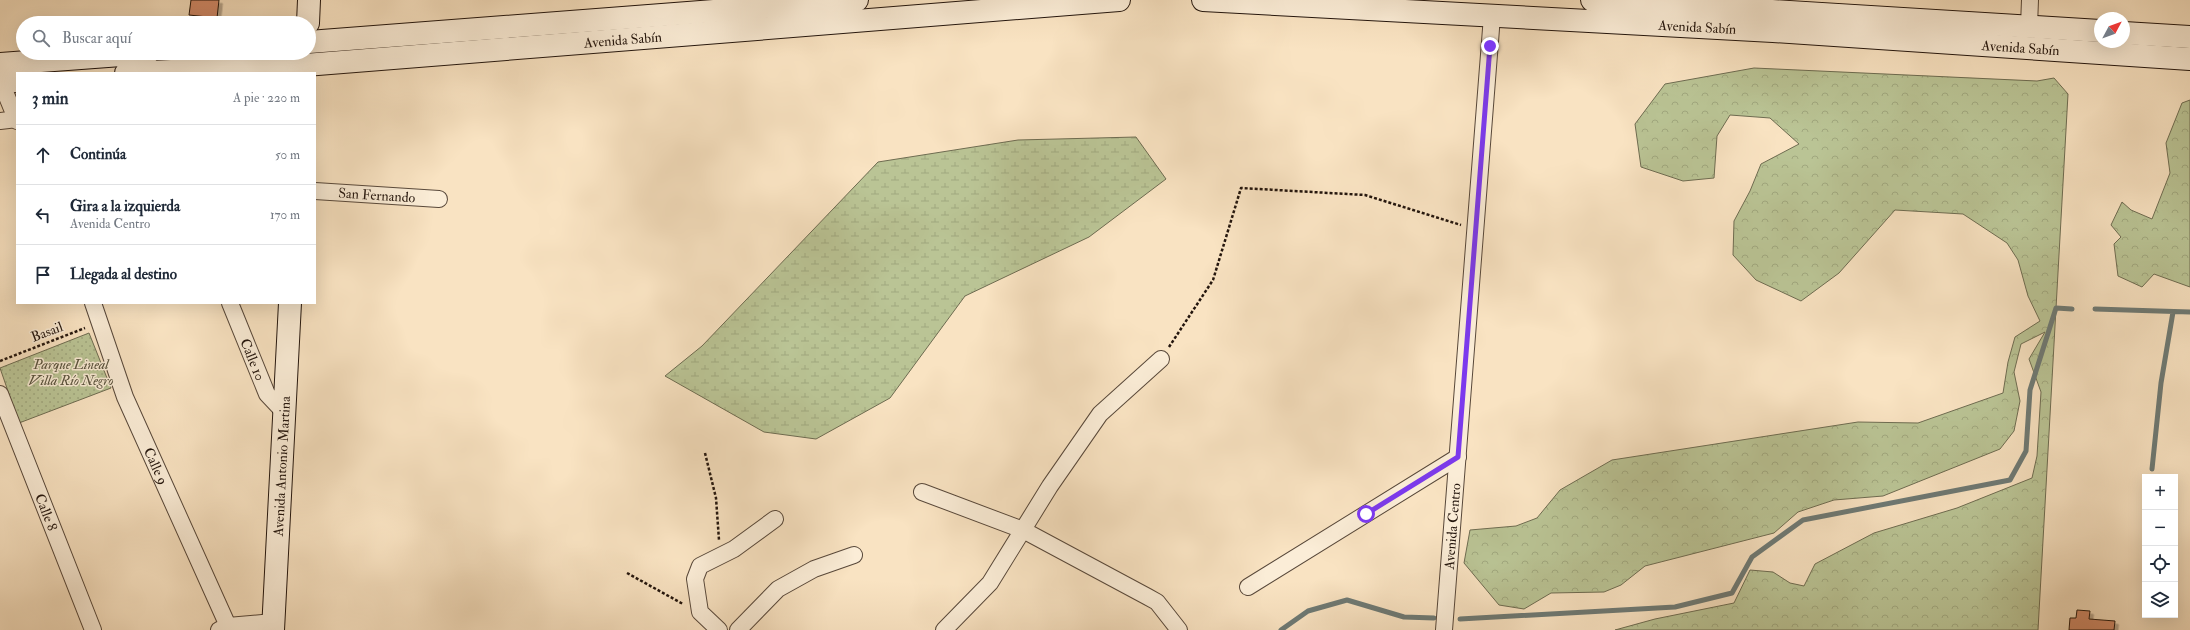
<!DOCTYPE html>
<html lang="es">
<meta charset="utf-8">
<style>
body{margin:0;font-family:"IM FELL Double Pica",serif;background:#f6f6f7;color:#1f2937}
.controls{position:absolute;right:12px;bottom:12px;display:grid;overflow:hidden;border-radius:0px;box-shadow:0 4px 16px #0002}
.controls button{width:36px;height:36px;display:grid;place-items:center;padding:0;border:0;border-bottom:1px solid #e0e1e3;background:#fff;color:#1f2937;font:20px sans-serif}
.compass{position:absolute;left:2094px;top:12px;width:36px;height:36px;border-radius:50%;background:#fff;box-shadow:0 4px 16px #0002;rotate:49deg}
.stop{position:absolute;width:12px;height:12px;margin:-9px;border:3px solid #7c3aed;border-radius:50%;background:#fff}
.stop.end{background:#7c3aed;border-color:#fff;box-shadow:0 1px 4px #0008}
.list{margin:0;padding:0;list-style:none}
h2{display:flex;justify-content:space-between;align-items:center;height:52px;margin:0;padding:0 16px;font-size:17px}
h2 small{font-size:13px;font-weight:400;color:#747a83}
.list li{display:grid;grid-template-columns:26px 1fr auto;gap:12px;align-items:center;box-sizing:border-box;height:60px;padding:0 16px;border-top:1px solid #e0e1e3}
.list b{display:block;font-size:15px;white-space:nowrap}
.list p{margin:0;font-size:13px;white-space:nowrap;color:#747a83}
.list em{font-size:13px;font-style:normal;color:#747a83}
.icon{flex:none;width:22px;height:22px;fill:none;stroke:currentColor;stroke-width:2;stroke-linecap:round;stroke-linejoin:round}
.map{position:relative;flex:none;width:2190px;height:630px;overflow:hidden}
.search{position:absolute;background:#fff;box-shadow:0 4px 16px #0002;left:16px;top:16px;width:300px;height:44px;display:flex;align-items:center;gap:10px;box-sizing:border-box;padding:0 14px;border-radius:22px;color:#747a83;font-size:15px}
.panel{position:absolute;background:#fff;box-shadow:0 4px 16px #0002;left:16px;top:72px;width:300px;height:232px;border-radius:0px}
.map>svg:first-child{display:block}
.grass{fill:url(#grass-dots);stroke:#6e6c51}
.forest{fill:url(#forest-crowns);stroke:#6e6c51}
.wetland{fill:url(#wetland-marsh);stroke:#6e6c51}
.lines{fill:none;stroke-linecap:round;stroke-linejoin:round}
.stream{stroke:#6e7a75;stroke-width:5}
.building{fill:#d38b6a;stroke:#23150d;filter:url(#shadow)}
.street-casing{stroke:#58483a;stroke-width:18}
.secondary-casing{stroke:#23150d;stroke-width:24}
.path{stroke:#23150d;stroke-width:2.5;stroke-dasharray:3 2;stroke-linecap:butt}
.street{stroke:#fbedd7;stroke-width:16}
.secondary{stroke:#fbedd7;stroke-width:22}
.route{stroke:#7c3aed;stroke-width:5}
.labels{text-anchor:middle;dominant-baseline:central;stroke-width:3;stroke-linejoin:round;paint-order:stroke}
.street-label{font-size:14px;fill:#23150d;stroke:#fbedd7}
.park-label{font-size:14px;font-style:italic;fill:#58523d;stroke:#fbedd7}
</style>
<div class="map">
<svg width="2190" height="630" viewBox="0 0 2190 630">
<defs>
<pattern id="grass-dots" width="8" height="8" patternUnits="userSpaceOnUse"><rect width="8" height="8" fill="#bac495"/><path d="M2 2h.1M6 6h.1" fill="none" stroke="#a0a87f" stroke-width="1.8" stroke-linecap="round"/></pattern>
<pattern id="forest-crowns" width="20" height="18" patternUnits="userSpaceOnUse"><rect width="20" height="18" fill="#bac495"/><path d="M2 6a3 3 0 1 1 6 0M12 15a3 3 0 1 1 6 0" fill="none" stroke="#a0a87f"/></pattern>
<pattern id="wetland-marsh" width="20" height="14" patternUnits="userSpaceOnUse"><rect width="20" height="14" fill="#bac495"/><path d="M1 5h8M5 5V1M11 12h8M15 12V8" fill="none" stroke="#a0a87f"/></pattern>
<filter id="shadow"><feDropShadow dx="3.5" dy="3.5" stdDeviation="0" flood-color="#0004"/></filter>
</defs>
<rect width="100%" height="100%" fill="#f9e3c2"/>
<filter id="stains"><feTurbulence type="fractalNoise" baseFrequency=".005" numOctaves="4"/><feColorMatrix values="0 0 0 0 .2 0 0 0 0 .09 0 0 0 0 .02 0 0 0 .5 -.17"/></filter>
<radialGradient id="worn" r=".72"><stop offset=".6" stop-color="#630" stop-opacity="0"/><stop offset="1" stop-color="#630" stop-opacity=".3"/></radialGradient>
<path class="grass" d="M89,333L111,388L19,423L0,368Z"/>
<path class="forest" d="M1754,68L2037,81L2054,78L2068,94L2038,630H1615L1655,619L1734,603L1750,570L1773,572L1790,583L1804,586L1815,564L1874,533L1957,508L2032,478L2037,456L2041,392L2029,359L2045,332L2021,344L2014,372L2020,401L2014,431L2000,449L1883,496L1834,500L1798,512L1774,533L1645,566L1621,585L1604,592L1551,593L1524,609L1499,605L1464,563L1470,530L1516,526L1537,518L1560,490L1612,460L1858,422L1918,423L2003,393L2008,362L2015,337L2040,321L2028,296L2018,260L2007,243L1963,214L1895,210L1839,273L1801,301L1756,280L1733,255L1734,221L1750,191L1761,164L1799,144L1770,118L1730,115L1717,136L1714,178L1683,181L1641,167L1635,124L1665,84Z
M2190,100V287L2154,274L2142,287L2118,276L2114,244L2121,237L2111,225L2122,202L2131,210L2152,219L2170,173L2166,143L2182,103Z"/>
<path class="wetland" d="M1136,137L1166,179L1089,237L965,296L890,398L816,439L764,432L665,376L702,346L878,162L1018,140Z"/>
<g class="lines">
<path class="stream" d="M2095,309L2190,312
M2152,469L2161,383L2173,312
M1460,619L1675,607L1732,593L1752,557L1803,520L2010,480L2026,451L2030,390L2056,308L2072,309
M1281,630L1308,611L1347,600L1404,617L1434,618"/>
</g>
<path class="building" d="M191,0H219L217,18L189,15Z
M2077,610L2090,611L2089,619L2115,621L2114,630H2069L2070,618H2076Z"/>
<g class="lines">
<defs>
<g id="street">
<path d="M2029,26L2030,0"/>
<path d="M1,82L17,121"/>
<path d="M0,121L17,119"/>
<path id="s1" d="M315,191L439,199"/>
<path id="s2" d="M93,303L125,397L228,626"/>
<path id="s3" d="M230,303L267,394L283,411"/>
<path id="s4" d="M0,394L93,630"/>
<path d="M922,492L1023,530L1148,597L1157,602L1179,630"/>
<path d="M1248,587L1458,457"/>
<path d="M219,630L228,626L273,622"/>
<path d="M719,630L700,612L695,579L700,566L734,549L775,519"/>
<path d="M738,630L778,589L814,569L854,555"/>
<path d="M944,630L990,583L1050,486L1100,414L1161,359"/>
<path id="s5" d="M1444,630L1492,16"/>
</g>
<g id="secondary">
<path id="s6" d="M1203,0L1773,31L2190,59"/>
<path d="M1592,0L2100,31"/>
<path d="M308,23L309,0"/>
<path d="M2124,33L2190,37"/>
<path d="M309,42L857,0"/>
<path d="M0,64L148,53"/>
<path id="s7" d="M126,73L305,65L1119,0"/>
<path d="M0,82L17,81"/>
<path id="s8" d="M273,630L290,303"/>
</g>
</defs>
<use href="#street" class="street-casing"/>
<use href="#secondary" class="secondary-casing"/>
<path class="path" d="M1169,347L1213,280L1241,188L1365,195L1461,225
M0,361L85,328
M705,453L716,498L719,540
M627,573L683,604"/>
<use href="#street" class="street"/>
<use href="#secondary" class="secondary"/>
</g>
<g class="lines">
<path class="route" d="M1366,514L1458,457L1490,46"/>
</g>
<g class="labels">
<g class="street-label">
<text stroke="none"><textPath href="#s6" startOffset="495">Avenida Sabín</textPath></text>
<text stroke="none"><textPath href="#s7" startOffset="498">Avenida Sabín</textPath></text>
<text stroke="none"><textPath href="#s6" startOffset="819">Avenida Sabín</textPath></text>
<text stroke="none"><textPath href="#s1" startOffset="62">San Fernando</textPath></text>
<text transform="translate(47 332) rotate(-21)">Basail</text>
<text stroke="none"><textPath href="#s3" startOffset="61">Calle 10</textPath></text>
<text stroke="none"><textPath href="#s2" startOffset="175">Calle 9</textPath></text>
<text stroke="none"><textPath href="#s8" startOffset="164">Avenida Antonio Martina</textPath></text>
<text stroke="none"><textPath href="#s4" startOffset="127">Calle 8</textPath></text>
<text stroke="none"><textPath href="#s5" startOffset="104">Avenida Centro</textPath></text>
</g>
<g class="park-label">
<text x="71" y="364">Parque Lineal<tspan x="71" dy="16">Villa Río Negro</tspan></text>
</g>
</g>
<rect width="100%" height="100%" filter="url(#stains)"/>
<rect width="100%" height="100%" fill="url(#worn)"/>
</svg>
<div class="controls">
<button>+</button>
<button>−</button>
<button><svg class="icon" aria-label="locate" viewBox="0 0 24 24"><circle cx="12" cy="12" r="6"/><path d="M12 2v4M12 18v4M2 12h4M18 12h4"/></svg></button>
<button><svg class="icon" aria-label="layers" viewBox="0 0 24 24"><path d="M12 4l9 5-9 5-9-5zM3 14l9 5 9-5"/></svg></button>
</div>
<svg class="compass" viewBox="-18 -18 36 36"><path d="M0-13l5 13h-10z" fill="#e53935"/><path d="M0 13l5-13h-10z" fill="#747a83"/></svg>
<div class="stop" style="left:1366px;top:514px"></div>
<div class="stop end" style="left:1490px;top:46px"></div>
<div class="search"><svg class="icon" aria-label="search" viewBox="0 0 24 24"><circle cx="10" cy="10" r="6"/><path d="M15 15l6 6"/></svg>Buscar aquí</div>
<section class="panel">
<h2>3 min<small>A pie · 220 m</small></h2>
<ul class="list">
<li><svg class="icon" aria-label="ahead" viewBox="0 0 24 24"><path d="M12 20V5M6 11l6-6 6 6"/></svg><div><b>Continúa</b></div><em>50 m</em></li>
<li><svg class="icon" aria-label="left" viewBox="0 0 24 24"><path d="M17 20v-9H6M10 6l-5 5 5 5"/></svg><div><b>Gira a la izquierda</b><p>Avenida Centro</p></div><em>170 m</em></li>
<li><svg class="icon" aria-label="arrive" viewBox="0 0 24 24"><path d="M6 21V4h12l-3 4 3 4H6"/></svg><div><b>Llegada al destino</b></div></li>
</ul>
</section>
</div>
